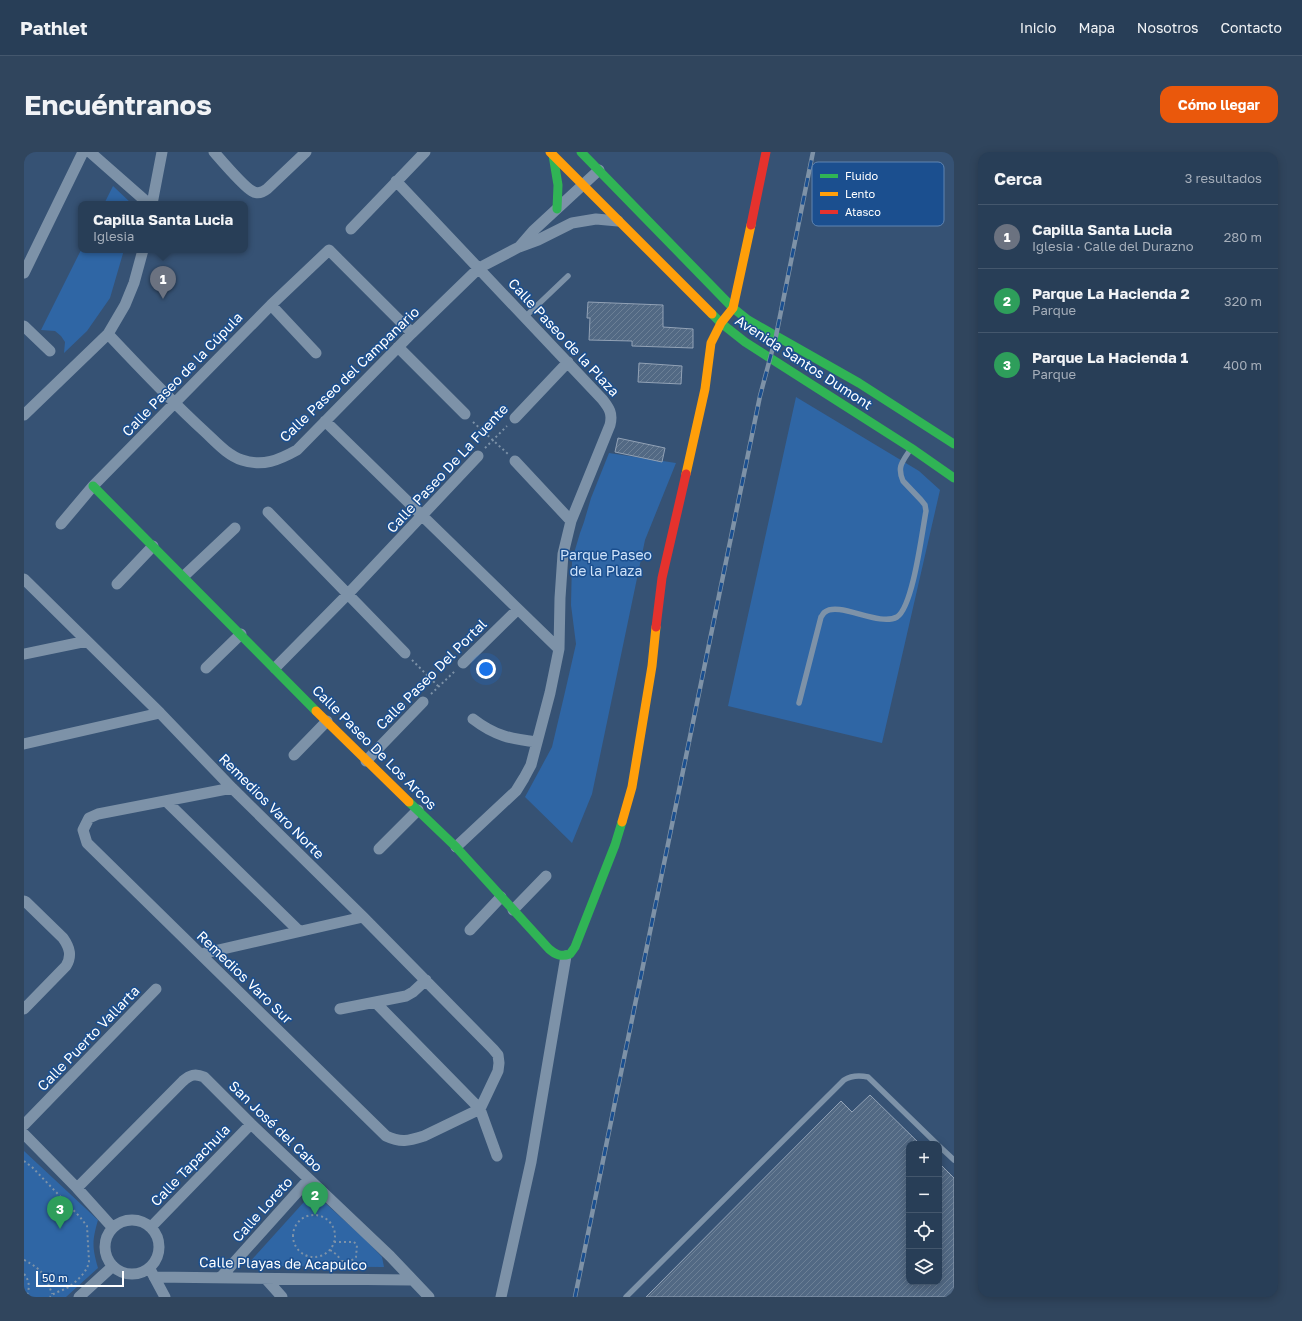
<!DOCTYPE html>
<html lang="es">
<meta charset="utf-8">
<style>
body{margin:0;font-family:"Golos Text",sans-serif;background:#30455d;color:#f1f3f6}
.controls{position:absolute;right:12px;bottom:12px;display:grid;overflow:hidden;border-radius:8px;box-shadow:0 2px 10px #0003}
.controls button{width:36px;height:36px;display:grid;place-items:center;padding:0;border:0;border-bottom:1px solid #44576d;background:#283e57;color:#f1f3f6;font:20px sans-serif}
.scale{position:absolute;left:12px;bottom:10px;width:88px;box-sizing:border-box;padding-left:4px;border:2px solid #fff;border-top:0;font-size:11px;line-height:14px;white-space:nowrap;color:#fff;-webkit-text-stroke:3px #1b4f8f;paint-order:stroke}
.you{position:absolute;left:462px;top:517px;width:14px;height:14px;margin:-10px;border:3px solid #fff;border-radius:50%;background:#1a73e8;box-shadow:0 0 0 6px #1a73e833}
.badge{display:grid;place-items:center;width:26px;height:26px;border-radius:50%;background:#ea580c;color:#fff;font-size:13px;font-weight:700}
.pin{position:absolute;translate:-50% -33px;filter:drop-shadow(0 1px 2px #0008)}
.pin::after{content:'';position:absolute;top:21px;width:14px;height:12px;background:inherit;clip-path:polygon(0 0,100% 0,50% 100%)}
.popup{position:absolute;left:54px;top:49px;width:170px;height:52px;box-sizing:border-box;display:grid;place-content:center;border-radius:8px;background:#283e57;filter:drop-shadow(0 1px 3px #0005);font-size:13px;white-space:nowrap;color:#a5aeba}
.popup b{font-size:15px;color:#f1f3f6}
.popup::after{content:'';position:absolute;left:50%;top:100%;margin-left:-8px;border:8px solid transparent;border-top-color:#283e57}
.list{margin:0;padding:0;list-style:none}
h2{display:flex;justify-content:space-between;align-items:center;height:52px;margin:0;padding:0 16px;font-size:17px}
h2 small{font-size:13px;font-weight:400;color:#a5aeba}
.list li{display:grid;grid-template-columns:26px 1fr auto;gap:12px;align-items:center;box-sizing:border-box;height:64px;padding:0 16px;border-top:1px solid #44576d}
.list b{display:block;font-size:15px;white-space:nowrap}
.list p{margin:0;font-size:13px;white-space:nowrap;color:#a5aeba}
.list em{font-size:13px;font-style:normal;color:#a5aeba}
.icon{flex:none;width:22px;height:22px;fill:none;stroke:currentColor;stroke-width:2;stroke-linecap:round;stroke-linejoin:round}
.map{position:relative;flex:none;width:930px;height:1145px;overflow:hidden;border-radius:12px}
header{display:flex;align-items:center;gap:24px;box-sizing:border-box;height:56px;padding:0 20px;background:#283e57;border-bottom:1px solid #44576d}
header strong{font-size:19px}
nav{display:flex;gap:22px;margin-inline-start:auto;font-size:14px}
.intro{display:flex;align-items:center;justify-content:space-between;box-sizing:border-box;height:96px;padding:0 24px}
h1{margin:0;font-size:28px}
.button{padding:10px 18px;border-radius:12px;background:#ea580c;color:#fff;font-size:14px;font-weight:700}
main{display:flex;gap:24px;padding:0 24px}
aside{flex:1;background:#283e57;border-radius:12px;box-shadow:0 2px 10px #0003}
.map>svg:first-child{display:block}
.green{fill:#2f66a5}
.building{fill:url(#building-hatch);stroke:#92a2b6}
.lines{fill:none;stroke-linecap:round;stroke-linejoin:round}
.path{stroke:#7d92a8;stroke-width:2;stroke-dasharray:2 3;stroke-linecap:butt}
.lane{stroke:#7d92a8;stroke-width:5.5}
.street{stroke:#7d92a8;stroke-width:11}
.fast{stroke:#30b455;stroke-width:9}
.slow{stroke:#ff9f0a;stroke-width:9}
.jam{stroke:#e5322d;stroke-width:9}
.rail-casing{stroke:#7e92a7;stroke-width:4.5}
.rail{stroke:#1b4f8f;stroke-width:3;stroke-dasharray:9;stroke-linecap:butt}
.labels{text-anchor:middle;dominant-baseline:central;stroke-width:3;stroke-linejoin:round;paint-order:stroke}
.street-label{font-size:14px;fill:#fff;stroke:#1b4f8f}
.park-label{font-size:14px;fill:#cfe3fa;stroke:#1b4f8f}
.key{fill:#1b4f8f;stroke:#5f84b1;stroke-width:1}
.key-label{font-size:11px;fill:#fff}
</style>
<header>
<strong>Pathlet</strong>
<nav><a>Inicio</a><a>Mapa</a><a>Nosotros</a><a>Contacto</a></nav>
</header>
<div class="intro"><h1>Encuéntranos</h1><a class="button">Cómo llegar</a></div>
<main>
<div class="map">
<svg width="930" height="1145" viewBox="0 0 930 1145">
<defs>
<pattern id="building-hatch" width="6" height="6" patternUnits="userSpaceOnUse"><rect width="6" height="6" fill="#526984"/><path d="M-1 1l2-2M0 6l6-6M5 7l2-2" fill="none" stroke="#6c8096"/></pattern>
</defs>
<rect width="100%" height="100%" fill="#365274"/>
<path class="green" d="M89,34L108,52H80Z
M57,98H100L86,146L63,179L40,201L41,190L37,184L31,179L17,178Z
M772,245L895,319L916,338L858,591L704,554Z
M585,301L652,311L621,388L568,642L548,691L501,645L528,595L541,540L552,492L547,453L548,408L556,381L560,370L567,346Z
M0,999L74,1068C68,1089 68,1095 74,1116L42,1145H0Z
M289,1040L341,1087L358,1105L360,1115L222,1114Z"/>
<path class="building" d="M564,150L639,153V175L669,177V196L608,194V189L565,188L566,166H563Z
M615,211L658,214L657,232L614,230Z
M594,286L641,296L638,310L591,300Z
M846,943L896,992H885V1130H915V1011L930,1026V1145H622L817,949L828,960Z"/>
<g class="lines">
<path class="path" d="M449,270L484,302
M461,296L483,274
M388,508L414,534
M407,542L431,519
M0,1009L8,1015L56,1065L63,1074L65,1109C64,1119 54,1128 46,1134C40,1139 31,1139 26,1145
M269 1084a21 21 0 1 1 42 0a21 21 0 1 1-42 0Z
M310,1090H330L333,1093L332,1105L327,1109H317
M306,1098C313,1102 318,1107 318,1116
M0,1108C18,1117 22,1124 28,1142
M0,1122C6,1129 6,1137 2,1145"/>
<path class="lane" d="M501,165L544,124
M775,551L797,465C799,463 799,461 801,460C815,449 855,475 873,465C889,455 898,380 902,359L901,353L897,348L879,329C873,315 878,310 886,298
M915,994L930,1008
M602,1145L820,928C828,923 835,923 844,925L913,992"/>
<path class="street" d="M66,0L125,52
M190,0C197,8 220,35 228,39C233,42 238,41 243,37L282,0
M372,29L578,247C585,256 589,261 586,273L547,369L539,402L536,446L535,497L526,541L507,613L500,626L492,639L432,695
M128,52L138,0
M327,77L401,0
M496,94L509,79L575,18
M0,121L59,0
M247,153L292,201
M0,174L26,199
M84,182C115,215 146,248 180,279C192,290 203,303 218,308C239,315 255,308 273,298L388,181L455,116L495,95L514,88L548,71L572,67L594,69
M374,195L441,262
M0,263L84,182L101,153L110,131L119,98
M491,266L544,210
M301,269L535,497
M491,309L547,369
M244,360L381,501
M37,372L69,334L247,153L305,98L388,181
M160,424L211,376
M0,427L136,561L208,636L339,765L469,897L474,903L475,911L474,919L456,957L400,984C384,989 377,991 362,984L63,691L59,678L65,666L74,662L208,636
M93,432L129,394
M0,502L63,489
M439,511L493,458
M182,516L217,482
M251,516L324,442L454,304
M449,567C471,584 487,587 513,590
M0,592L136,561
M270,603L303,569
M342,609L399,550
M142,649L275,779
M355,697L394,658
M0,749L2,750L39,786C46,796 48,804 42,814L0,857
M489,758L522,724
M446,778L477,745
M177,802L339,765
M351,850L456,957L473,1004
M316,857L382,844L389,840L402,828
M0,973L132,837
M0,982L53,1036L89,1076
M53,1036L159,929C166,923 171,921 180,925L227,972L366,1104L405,1145
M81 1095a27 27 0 1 1 54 0a27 27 0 1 1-54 0Z
M127,1075L227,972
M127,1119L141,1145
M130,1125L387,1128
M197,1125L285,1027
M242,1127L258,1145
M55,1145L89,1114
M477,1145L507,1010L542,804"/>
<path class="fast" d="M557,0L709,156L724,168L835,231L930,292
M529,3L534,33L533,57
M688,162L697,171L721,190L887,296L930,326
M69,334L292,559
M385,650L432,695L525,797C532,803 537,805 546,802L551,795L591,693L598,670"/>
<path class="slow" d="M526,0L688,162
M662,322L681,237L687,191L697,171L709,156L727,73
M292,559L385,650
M598,670L608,635L628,514L632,475"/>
<path class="jam" d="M727,73L742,0
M632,475L638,426L662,322"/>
<defs>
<path id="rail" d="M551,1145L736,244L752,184L789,0"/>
</defs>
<use href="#rail" class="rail-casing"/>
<use href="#rail" class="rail"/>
</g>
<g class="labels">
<g class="street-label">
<text transform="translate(540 185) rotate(47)">Calle Paseo de la Plaza</text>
<text transform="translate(780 210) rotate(33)">Avenida Santos Dumont</text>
<text transform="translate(158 222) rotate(-46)">Calle Paseo de la Cúpula</text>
<text transform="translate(325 222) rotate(-44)">Calle Paseo del Campanario</text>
<text transform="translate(423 316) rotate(-47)">Calle Paseo De La Fuente</text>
<text transform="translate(407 522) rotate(-45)">Calle Paseo Del Portal</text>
<text transform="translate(351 595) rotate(45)">Calle Paseo De Los Arcos</text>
<text transform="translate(248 654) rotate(45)">Remedios Varo Norte</text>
<text transform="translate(221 825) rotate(44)">Remedios Varo Sur</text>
<text transform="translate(64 886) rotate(-46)">Calle Puerto Vallarta</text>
<text transform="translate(252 974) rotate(44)">San José del Cabo</text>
<text transform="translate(166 1013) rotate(-46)">Calle Tapachula</text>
<text transform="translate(238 1057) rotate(-48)">Calle Loreto</text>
<text transform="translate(259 1111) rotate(1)">Calle Playas de Acapulco</text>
</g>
<g class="park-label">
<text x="582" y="402">Parque Paseo<tspan x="582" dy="16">de la Plaza</tspan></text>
</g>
</g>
<rect x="788" y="10" width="132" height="64" rx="6" class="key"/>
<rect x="796" y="22" width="18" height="4" fill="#30b455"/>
<rect x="796" y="40" width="18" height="4" fill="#ff9f0a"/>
<rect x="796" y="58" width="18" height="4" fill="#e5322d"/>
<g class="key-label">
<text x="821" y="28">Fluido</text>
<text x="821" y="46">Lento</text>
<text x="821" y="64">Atasco</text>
</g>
</svg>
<div class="controls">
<button>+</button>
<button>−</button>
<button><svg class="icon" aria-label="locate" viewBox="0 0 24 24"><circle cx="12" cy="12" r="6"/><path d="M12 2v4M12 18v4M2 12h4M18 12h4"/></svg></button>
<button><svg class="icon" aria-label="layers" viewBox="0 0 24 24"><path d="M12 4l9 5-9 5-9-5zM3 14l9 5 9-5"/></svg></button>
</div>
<div class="scale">50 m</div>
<div class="you"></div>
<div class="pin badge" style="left:139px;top:147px;background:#6b7280">1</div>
<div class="popup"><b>Capilla Santa Lucia</b>Iglesia</div>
<div class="pin badge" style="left:291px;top:1063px;background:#2e9e5b">2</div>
<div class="pin badge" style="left:36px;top:1077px;background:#2e9e5b">3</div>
</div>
<aside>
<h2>Cerca<small>3 resultados</small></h2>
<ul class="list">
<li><span class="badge" style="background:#6b7280">1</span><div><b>Capilla Santa Lucia</b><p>Iglesia · Calle del Durazno</p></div><em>280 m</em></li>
<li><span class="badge" style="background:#2e9e5b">2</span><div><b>Parque La Hacienda 2</b><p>Parque</p></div><em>320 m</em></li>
<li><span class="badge" style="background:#2e9e5b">3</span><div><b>Parque La Hacienda 1</b><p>Parque</p></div><em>400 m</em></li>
</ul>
</aside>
</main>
